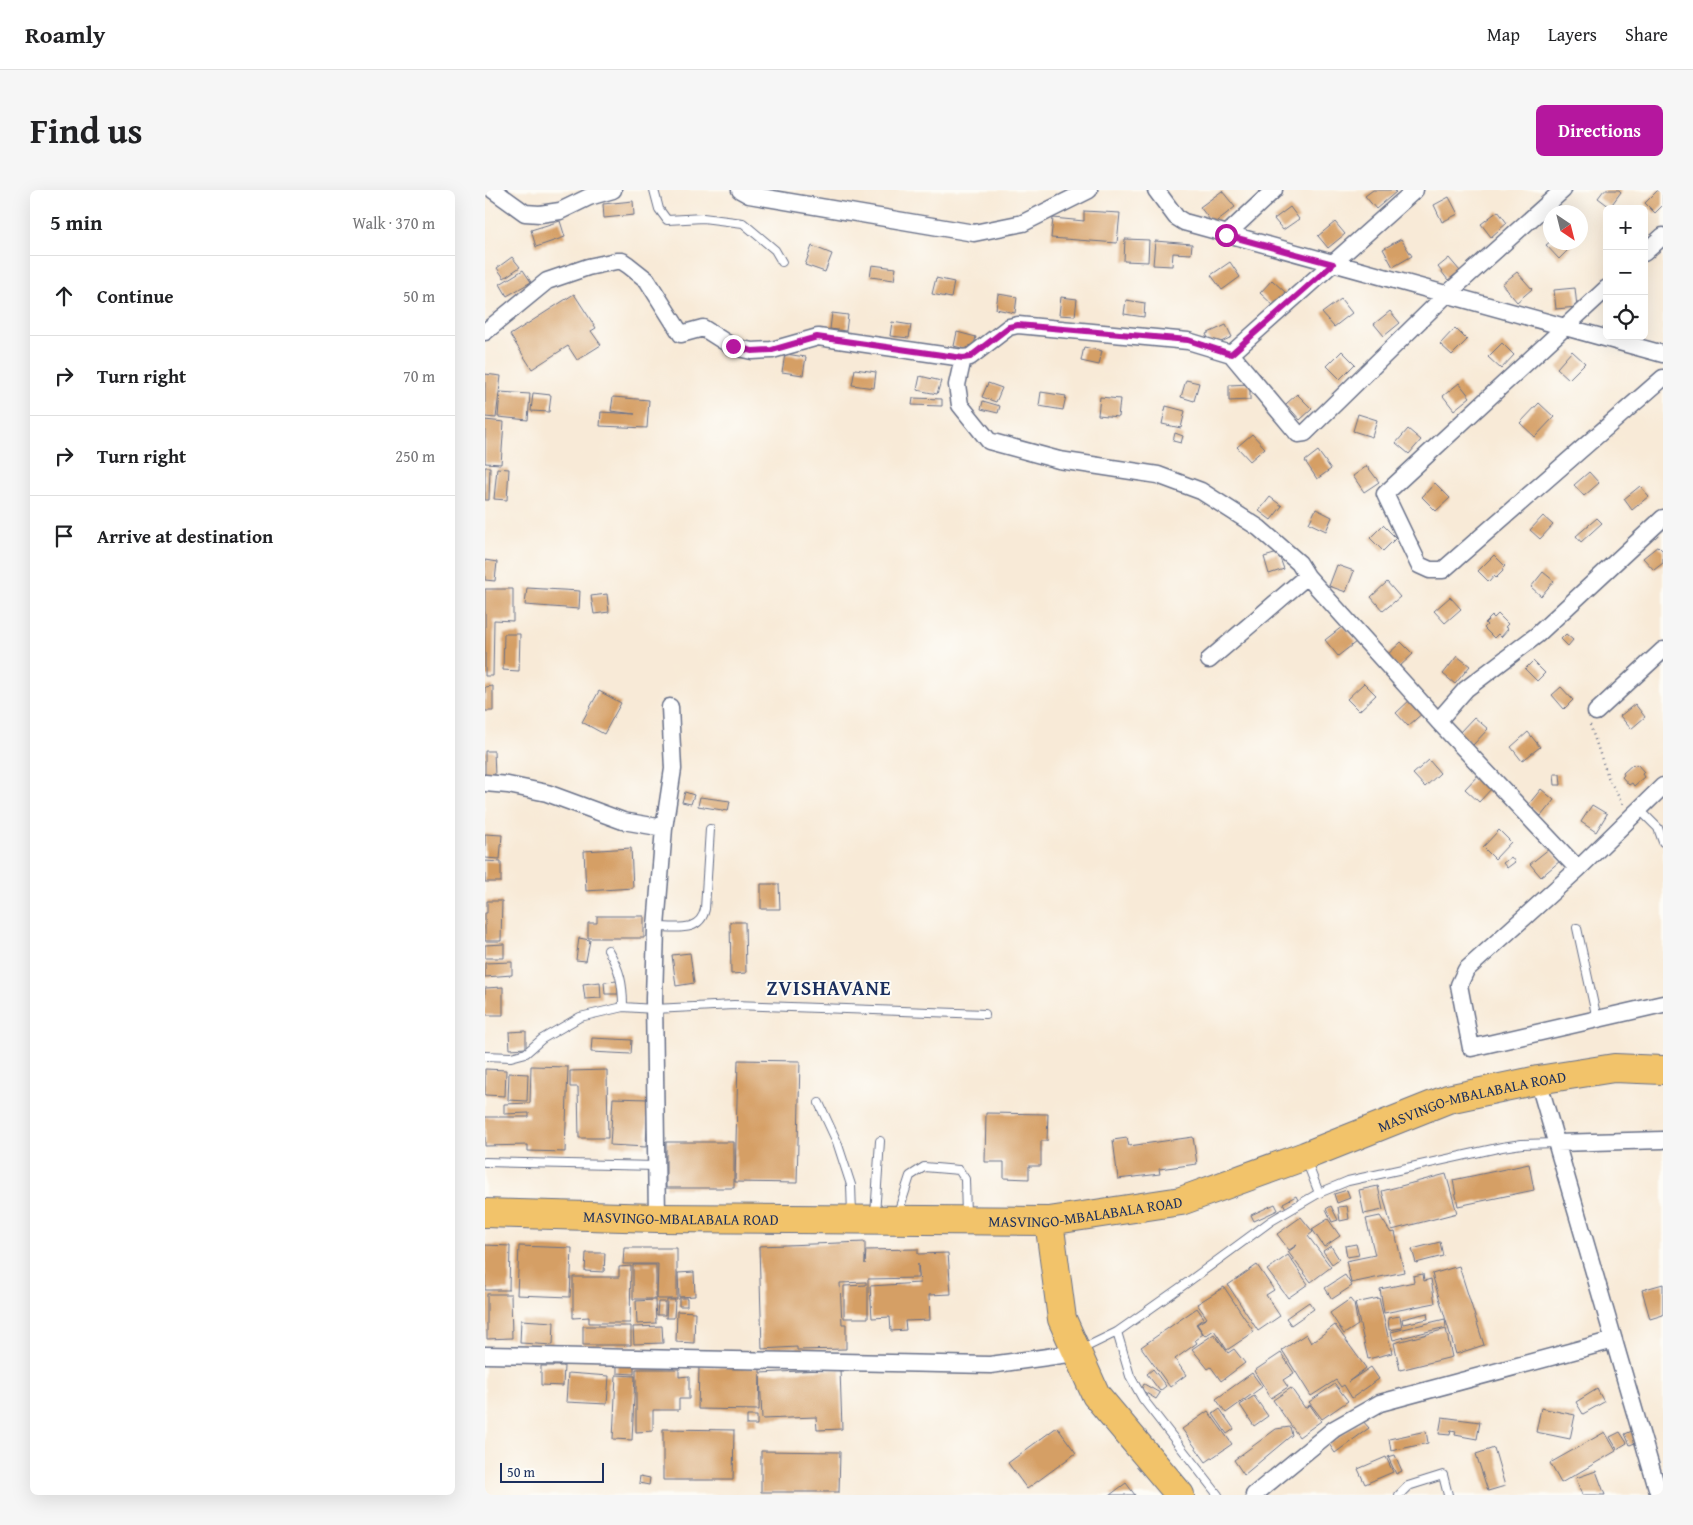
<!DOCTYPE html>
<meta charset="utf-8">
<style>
body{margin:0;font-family:"Gentium Book Plus",serif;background:#f6f6f6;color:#202124}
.controls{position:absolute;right:15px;top:15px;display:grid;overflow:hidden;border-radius:8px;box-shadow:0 5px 20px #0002}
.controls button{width:45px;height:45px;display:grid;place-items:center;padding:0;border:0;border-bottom:1px solid #e0e0e0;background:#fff;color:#202124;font:25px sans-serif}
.compass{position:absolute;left:1058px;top:15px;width:45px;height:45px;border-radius:50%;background:#fff;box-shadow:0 5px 20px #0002;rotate:145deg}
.scale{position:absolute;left:15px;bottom:12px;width:104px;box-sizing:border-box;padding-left:5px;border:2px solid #1b2f5e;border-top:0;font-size:14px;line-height:18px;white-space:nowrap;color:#1b2f5e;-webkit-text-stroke:4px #fdfcf7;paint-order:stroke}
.stop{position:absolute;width:15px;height:15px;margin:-11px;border:4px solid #b5179e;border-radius:50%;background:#fff}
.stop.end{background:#b5179e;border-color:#fff;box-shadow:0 1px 5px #0008}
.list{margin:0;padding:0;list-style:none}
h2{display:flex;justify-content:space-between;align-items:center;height:65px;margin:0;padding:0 20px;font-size:21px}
h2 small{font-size:16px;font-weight:400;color:#757577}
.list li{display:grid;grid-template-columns:32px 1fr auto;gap:15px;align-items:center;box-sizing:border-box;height:80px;padding:0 20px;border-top:1px solid #e0e0e0}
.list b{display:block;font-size:19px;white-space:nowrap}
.list em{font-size:16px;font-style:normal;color:#757577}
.icon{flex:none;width:28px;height:28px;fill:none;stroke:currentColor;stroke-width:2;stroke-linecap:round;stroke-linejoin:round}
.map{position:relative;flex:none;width:1178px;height:1305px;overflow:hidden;border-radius:8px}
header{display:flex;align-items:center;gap:30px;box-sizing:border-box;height:70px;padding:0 25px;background:#fff;border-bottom:1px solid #e0e0e0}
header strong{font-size:24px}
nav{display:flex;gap:28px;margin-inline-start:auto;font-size:18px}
.intro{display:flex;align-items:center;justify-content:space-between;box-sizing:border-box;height:120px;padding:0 30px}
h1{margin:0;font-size:35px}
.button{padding:12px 22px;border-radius:8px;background:#b5179e;color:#fff;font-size:18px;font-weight:700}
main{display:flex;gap:30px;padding:0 30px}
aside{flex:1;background:#fff;border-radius:8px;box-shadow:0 5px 20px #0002}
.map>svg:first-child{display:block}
.building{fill:#d59f65}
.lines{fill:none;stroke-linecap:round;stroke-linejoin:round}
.lane-casing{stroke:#687088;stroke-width:10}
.street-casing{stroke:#687088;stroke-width:19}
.highway-casing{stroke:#687088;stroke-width:30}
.path{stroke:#687088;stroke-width:2.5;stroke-dasharray:1 4;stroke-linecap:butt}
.lane{stroke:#fff;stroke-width:8}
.street{stroke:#fff;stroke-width:16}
.highway{stroke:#f2c36a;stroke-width:28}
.route{stroke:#b5179e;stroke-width:6}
.labels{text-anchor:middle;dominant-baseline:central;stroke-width:4;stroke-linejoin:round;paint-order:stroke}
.street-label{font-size:15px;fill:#1b2f5e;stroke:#fdfcf7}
.district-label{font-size:20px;font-weight:bold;letter-spacing:1px;fill:#1b2f5e;stroke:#fdfcf7}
</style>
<header>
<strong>Roamly</strong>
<nav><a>Map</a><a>Layers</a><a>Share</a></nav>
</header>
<div class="intro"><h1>Find us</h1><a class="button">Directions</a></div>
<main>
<aside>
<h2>5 min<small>Walk · 370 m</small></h2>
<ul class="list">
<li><svg class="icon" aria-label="ahead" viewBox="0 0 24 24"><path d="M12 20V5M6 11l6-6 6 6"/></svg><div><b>Continue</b></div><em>50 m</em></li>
<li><svg class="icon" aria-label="right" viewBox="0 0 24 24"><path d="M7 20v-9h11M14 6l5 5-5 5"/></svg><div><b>Turn right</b></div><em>70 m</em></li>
<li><svg class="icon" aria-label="right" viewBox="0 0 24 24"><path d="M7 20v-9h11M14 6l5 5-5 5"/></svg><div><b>Turn right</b></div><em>250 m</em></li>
<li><svg class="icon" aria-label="arrive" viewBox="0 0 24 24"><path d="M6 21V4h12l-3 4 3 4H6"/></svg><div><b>Arrive at destination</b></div></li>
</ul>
</aside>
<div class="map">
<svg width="1178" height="1305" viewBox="0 0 1178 1305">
<rect width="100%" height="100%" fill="#fdfcf7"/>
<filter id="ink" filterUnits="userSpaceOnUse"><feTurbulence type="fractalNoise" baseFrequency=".02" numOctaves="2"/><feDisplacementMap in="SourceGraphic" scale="10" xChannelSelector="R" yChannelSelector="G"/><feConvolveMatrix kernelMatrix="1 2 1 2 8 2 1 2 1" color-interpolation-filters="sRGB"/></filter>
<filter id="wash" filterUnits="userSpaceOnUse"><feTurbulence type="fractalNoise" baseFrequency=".0096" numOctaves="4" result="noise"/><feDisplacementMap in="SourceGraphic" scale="20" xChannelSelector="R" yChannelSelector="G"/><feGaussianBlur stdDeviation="1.12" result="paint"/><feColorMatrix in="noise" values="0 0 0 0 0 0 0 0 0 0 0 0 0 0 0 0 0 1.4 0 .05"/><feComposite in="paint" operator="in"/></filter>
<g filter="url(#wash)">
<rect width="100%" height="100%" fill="#f8ead7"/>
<g id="blocks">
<path class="building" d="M888,0H909L911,2L891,19L880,6Z
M1119,0H1134L1136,2L1125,17L1113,8Z
M1173,0H1178V15L1170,23L1160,13Z
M737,1L750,17L728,34L715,17Z
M964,7L973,24L957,32L949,15Z
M148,11L149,25L119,28L118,14Z
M805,17L814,29L798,40L789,29Z
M599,21L635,23L632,53L566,48L568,28L599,31Z
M1013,21L1022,33L1006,47L996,34Z
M75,31L80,47L51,57L46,40Z
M850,32L860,44L843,58L833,46Z
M640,49L664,50L663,72L639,71Z
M916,49L927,66L908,77L898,59Z
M670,51L707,54L706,64L688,63L687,76L668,75Z
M1066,51V52L1090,53L1074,69L1061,55Z
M327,56L347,64L340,82L320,75Z
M27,67L35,77L19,88L12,78Z
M964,68L975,81L963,90L953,77Z
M745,72L755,87L737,100L726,85Z
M387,75L411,78L409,90L385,87Z
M38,80L46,92L22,106L15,94Z
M1032,82L1047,99L1032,112L1017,94Z
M451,88L469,92L466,108L447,104Z
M787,90L801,103L789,116L775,103Z
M1090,98L1092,117L1071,119L1069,100Z
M89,104L111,138L106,141L116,155L92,170L83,156L47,179L25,145Z
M513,104L532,107L530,123L511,119Z
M576,107L592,109L590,126L574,125Z
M856,109L867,123L849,137L837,123Z
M641,110L660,113L659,127L639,124Z
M905,121L915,133L899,146L889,134Z
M347,123L363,125L361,141L345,139Z
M407,132L426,135L424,148L405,146Z
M741,135L747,147L727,156L721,144Z
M970,138L982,150L967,165L955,154Z
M472,142L491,147L487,161L469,156Z
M1017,153L1029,165L1016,179L1003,167Z
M599,157L617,161L614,175L596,171Z
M857,161L870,174L855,189L842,176Z
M1087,161L1100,173L1084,189L1072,178Z
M300,164L321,167L318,185L297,182Z
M370,179L391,182L389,198L367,195Z
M0,184L16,186L11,228L0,227Z
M435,186L456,191L452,204L432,200Z
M701,190L714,193L709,211L696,207Z
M503,193L517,198L511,212L497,207Z
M974,193L985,207L969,220L958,206Z
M765,194V210L744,211V195Z
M15,202L45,204L43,230L13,227Z
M556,202L581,206L578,220L554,216Z
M48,203L66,205L64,222L46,221Z
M812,204L827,219L815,230L801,214Z
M128,207L164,210L162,238L115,236L116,222L150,224L126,221Z
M615,207L635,209L633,227L613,225Z
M428,208L457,209V216L427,215Z
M498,211L515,216L513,223L496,219Z
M1054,213L1069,227L1050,247L1035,233Z
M681,216L700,221L696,238L677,234Z
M873,224L892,230L887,247L868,241Z
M0,230L19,232L16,274L0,273Z
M923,239L936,250L924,264L911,253Z
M690,243L698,246L696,253L688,251Z
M767,244L780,258L765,271L752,257Z
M833,261L846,279L832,289L820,271Z
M882,276L894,292L879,302L868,286Z
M0,277H5L4,310H0Z
M12,278L24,279L22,310L9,309Z
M1104,282L1114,293L1099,306L1089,295Z
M950,293L965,308L951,321L937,307Z
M1155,296L1164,306L1147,320L1139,309Z
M785,307L797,316L786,330L774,321Z
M831,319L847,327L841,341L824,333Z
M1058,326L1068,335L1055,349L1045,340Z
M1112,328L1117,333L1096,352L1091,346Z
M898,335L911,348L898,361L885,348Z
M1173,356L1178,361V373L1169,380L1158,368Z
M793,363L799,379L784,384L779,367Z
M1009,365L1020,376L1017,379L1018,381L1011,388L1009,386L1004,392L993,381Z
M0,370L12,372L10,391L0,390Z
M852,375L869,381L861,402L844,396Z
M1058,382L1069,391L1056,406L1046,397Z
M902,392L915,407L898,421L886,407Z
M42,398L95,401L94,419L40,415Z
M0,399H28V431L9,430L8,486H0Z
M122,404L124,422L109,424L106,406Z
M965,407L976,419L960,433L949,421Z
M1013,424L1023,434L1020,437L1023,439L1016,447L1013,444L1009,448L999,438L1002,435L1000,433L1007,426L1009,428Z
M858,436L871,452L853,466L840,450Z
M19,444H35L34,481L18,480Z
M1081,444L1088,450L1083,456L1076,449Z
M916,452L928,464L913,478L901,466Z
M972,466L985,476L970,494L958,484Z
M1048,471L1060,483L1052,491L1040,479Z
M879,493L891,505L874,521L862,509Z
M8,496V521H0V497Z
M1076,497L1088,510L1079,519L1067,505Z
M114,501L136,513L119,544L97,532Z
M927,508L939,522L923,536L911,523Z
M1150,514L1160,527L1146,539L1135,526Z
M989,527L1003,539L988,555L974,543Z
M1043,542L1055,557L1037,571L1026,557Z
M0,561H9L10,586H0Z
M944,570L955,583L940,597L928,584Z
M1148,574L1149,576L1152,574L1159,582L1157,584L1159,587L1149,596L1147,593L1144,595L1137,587L1139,585L1138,583Z
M995,583L1009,596L994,612L980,599Z
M1069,584H1075L1076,595H1070Z
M1056,599L1069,610L1056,626L1043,615Z
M200,602L209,605L206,614L197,612Z
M215,607L245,611L243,621L213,616Z
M1107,615L1122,624L1111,642L1096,632Z
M1014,640L1026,652L1010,669L998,657Z
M0,644L17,645L15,669L0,668Z
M146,658L148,698L101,701L99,661Z
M1065,658L1075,671L1056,687L1045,674Z
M1026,667L1030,672L1022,678L1018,673Z
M0,671L16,672V692H0Z
M276,694H294L295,719H276Z
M2,711H17L16,751H0V723H2Z
M112,726H159V748H103V733H112Z
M245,732H260L261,783L246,784Z
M94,748L105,750L101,771L91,770Z
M19,754V768H0V755Z
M205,763L209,793L191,796L187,765Z
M27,772V785L0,787V773Z
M133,791V804H120L119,792Z
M115,792L116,808L100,809L98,794Z
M18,797V825H0V798Z
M41,841V858L25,859L24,842Z
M107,848L147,850L146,864L106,862Z
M253,870L315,871L312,993L250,992Z
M46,876L83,877L80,962L43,961V955L0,956V927H44V923L19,924V914L45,913Z
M0,879L21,880L20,906L0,905Z
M122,880L123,948H94L93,897H85V881Z
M24,883L43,884L42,911L23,910Z
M128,908L163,909L161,957L125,955Z
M501,923L563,924L562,951H556V976H544V989L519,988V972H500Z
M708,947L712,974L674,979L675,984L633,989L628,950L642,948L644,956Z
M181,952H249V998H181Z
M1044,974L1049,1000L973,1016L968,990Z
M961,984L972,1023L907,1040L897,1001Z
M893,996L898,1020L879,1024L874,1000Z
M862,1000L865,1008L852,1013L849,1004Z
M811,1006L814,1012L802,1020L798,1013Z
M790,1014L793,1020L769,1031L766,1025Z
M846,1016L853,1030L847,1032L841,1019Z
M862,1016L864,1029L855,1031L853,1017Z
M895,1026L906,1043L910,1042L919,1082L866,1093L861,1071L890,1065L881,1029Z
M816,1027L828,1042L823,1046L846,1077L826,1092L803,1062L812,1055L804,1060L792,1044Z
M843,1029L855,1046L839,1057L827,1039Z
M380,1052V1074L381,1060L433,1059V1064L463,1063L466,1104L444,1105L445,1130L420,1131L421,1140L406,1141L405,1127L387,1128L385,1096L435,1093L433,1074V1088L383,1089V1128H359V1096L381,1095V1092L355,1093L357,1134H361V1159L312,1160V1157L277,1159L274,1056Z
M955,1052L958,1066L931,1073L927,1059Z
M871,1054L874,1065L862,1067L860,1056Z
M0,1055L25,1056L24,1100H0Z
M34,1056L87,1058L85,1107L32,1105Z
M846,1056L854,1069L847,1074L838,1061Z
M139,1058H192V1109H172L173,1074H138Z
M101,1063H120L119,1082L100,1081Z
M803,1065L823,1094L803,1108L782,1080Z
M148,1075H171V1109H148Z
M772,1075L789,1100L781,1105L795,1126L773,1141L743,1095Z
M146,1076L145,1133H104V1127L88,1128V1087H134V1077Z
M974,1076L999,1155L971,1164L947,1084Z
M209,1082L210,1106L194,1107L193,1083Z
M938,1084L939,1091L946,1089L950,1113L899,1123L895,1099L929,1092L928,1086Z
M860,1085L867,1096L847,1109L840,1098Z
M1178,1094V1125L1165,1129L1157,1100Z
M739,1097L769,1142L742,1160L729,1140L720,1146L712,1134L722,1128L712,1114Z
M2,1104H26L27,1148L2,1149Z
M194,1108H202V1116H194Z
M894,1108L907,1163L883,1169L870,1113Z
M865,1109L869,1114L873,1135L859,1144L845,1123Z
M170,1110L171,1133L152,1134L151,1111Z
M182,1110H190L189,1128H181Z
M173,1112H180V1125H172Z
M824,1112L829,1119L806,1135L801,1128Z
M712,1118L719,1128L711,1134L718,1144L710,1150L712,1153L690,1169L701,1185L685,1197L656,1157Z
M192,1121L210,1122L209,1153L191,1152Z
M942,1123L943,1129L918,1134L917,1129Z
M915,1126L917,1138L904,1140L903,1128Z
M960,1129L961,1137L908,1150L906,1142Z
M36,1130L69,1132L68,1155L35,1153Z
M850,1135L881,1178L863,1192L886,1177L894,1189L867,1208L859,1195L856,1197L851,1190L826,1206L797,1160L821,1144L826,1153Z
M98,1136H146V1155H98Z
M177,1136L178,1153L149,1154L148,1137Z
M961,1139L967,1167L915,1180L909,1153Z
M729,1144L743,1163L749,1159L760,1173L736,1191L726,1177L723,1179L707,1159Z
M796,1163L809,1183L798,1190L803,1197L786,1208L769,1181Z
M132,1173H149V1184L132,1183Z
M56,1176H79L78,1196L56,1195Z
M214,1177L275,1178V1183L355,1179L357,1239L332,1240L331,1227L277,1229L275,1184L274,1220L213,1219Z
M151,1179H194V1187L204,1186V1209H194V1220H168V1241L151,1242Z
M668,1179L681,1196L675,1201L662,1184Z
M83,1183L124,1186L122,1214L81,1212Z
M767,1183L777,1197L741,1223L731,1209Z
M131,1185L150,1186L147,1250L128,1249Z
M659,1194L675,1203L671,1209L656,1200Z
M850,1194L863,1211L837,1229L824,1212Z
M806,1198L820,1218L825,1215L836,1231L814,1247L788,1210Z
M1112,1199L1119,1212L1098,1224L1091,1212Z
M769,1206L783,1226L769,1236L755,1215Z
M1056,1218L1090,1225L1085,1249L1051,1242Z
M735,1219L749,1239L742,1244L728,1224Z
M723,1221L747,1254L721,1272L697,1239Z
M262,1226H272V1235H262Z
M957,1227L995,1232L992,1249L970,1245L971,1241L966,1240L965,1245L954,1244Z
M877,1230L884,1238L850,1263L844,1254Z
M572,1237L591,1263L542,1299L523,1273Z
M805,1237L807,1245L759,1285L749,1270L791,1239Z
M178,1239L249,1240L248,1290H178Z
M941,1241L943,1253L906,1261L904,1249Z
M1147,1241L1152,1252L1145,1255L1140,1244Z
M1120,1242L1131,1261L1076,1293L1065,1273Z
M1135,1242L1142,1253L1132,1259L1125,1247Z
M1009,1258L1020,1296L1003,1301L991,1264Z
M276,1261L355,1262L354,1302H276Z
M910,1265L917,1281L911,1284L903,1267Z
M901,1267L908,1282L880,1294L873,1279Z
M1111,1281L1120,1305H1097L1091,1288Z
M155,1286L165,1288L164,1295L154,1293Z
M641,1293L650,1305H625Z"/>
</g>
</g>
<g filter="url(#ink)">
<use href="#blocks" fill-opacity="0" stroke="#687088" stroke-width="1"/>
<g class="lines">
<defs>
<path id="lane" d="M169,0L174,19L182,30L218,28L258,33L290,60L297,72
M1154,619L1173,638L1178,652
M171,737C191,737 215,743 220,719L225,639
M1092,738L1112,829
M123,760C135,780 138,793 138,817
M0,866L26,867L41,863L57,849L95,827L138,817L169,819L249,815L500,824
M334,913L352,952L366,995L367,1025
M821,970L834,1003
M0,972L171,976
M390,1025L395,951
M412,1026L425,986L439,977L474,980L480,989L481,1026
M632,1142L645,1186L658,1209L733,1305
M595,1160L632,1142L703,1092L786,1031L834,1003L863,991L1017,957L1037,954L1072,953
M914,1305L923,1296L958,1285L963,1305"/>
<path id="street" d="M8,0L40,23L55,24L75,21L104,7L128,0
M255,0L264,5L489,43L538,33L604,0
M671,0L691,27L699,32L1178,164
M930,0L746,164L813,244L820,243L961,105L1078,0
M741,45L789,0
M1159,63L1178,46
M1122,98L900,304L934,375L945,380H958L1178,188
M0,142L62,91L103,77L131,71H137L143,75L162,90L196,144L218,138L248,157L267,161L287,160L333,147L478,168L485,167L524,137L533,135L703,151L746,164
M478,168L472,195L475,215L504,251L574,270L673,285L716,301L774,338L814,373L822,386L953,531L1093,679
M724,470L822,386
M1111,522L1178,460
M953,531L981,499L1052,445L1178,328
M0,593L23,595L62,603L138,631L179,638
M1178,596L1093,679L981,780L974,795L986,858L1178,814
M1053,890L1174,1305
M1072,953L1178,950
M172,1028L169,809L171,737L179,638L188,579L185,517
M0,1165L505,1175L591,1163
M769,1305L849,1239L895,1213L1129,1150"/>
<g id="highway">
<path id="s1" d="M0,1023L172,1028L564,1031L696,1011L820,966L963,909L1053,890L1129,878L1178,880"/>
<path d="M564,1031L577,1129L611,1205L695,1305"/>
</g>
</defs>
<use href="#lane" class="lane-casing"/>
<use href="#street" class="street-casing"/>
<use href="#highway" class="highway-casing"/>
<path class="path" d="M1105,535L1123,587L1138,615"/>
<use href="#lane" class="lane"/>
<use href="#street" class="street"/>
<use href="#highway" class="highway"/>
</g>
</g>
<g class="lines" filter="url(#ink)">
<path class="route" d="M248,156L267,161L287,160L332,147L478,168L485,167L524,137L533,135L703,150L746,164L848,74L741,45"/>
</g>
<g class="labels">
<g class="street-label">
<text stroke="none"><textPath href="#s1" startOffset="1006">MASVINGO-MBALABALA ROAD</textPath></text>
<text stroke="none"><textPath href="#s1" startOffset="601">MASVINGO-MBALABALA ROAD</textPath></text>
<text stroke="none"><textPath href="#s1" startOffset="196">MASVINGO-MBALABALA ROAD</textPath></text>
</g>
<g class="district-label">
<text x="344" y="797">ZVISHAVANE</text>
</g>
</g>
</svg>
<div class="controls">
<button>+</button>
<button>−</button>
<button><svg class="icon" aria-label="locate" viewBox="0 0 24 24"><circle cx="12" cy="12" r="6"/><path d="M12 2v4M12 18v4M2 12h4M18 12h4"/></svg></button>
</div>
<svg class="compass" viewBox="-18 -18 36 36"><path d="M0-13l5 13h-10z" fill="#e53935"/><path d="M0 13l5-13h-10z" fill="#757577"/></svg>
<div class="scale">50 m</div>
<div class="stop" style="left:741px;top:45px"></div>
<div class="stop end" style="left:248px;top:156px"></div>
</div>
</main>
